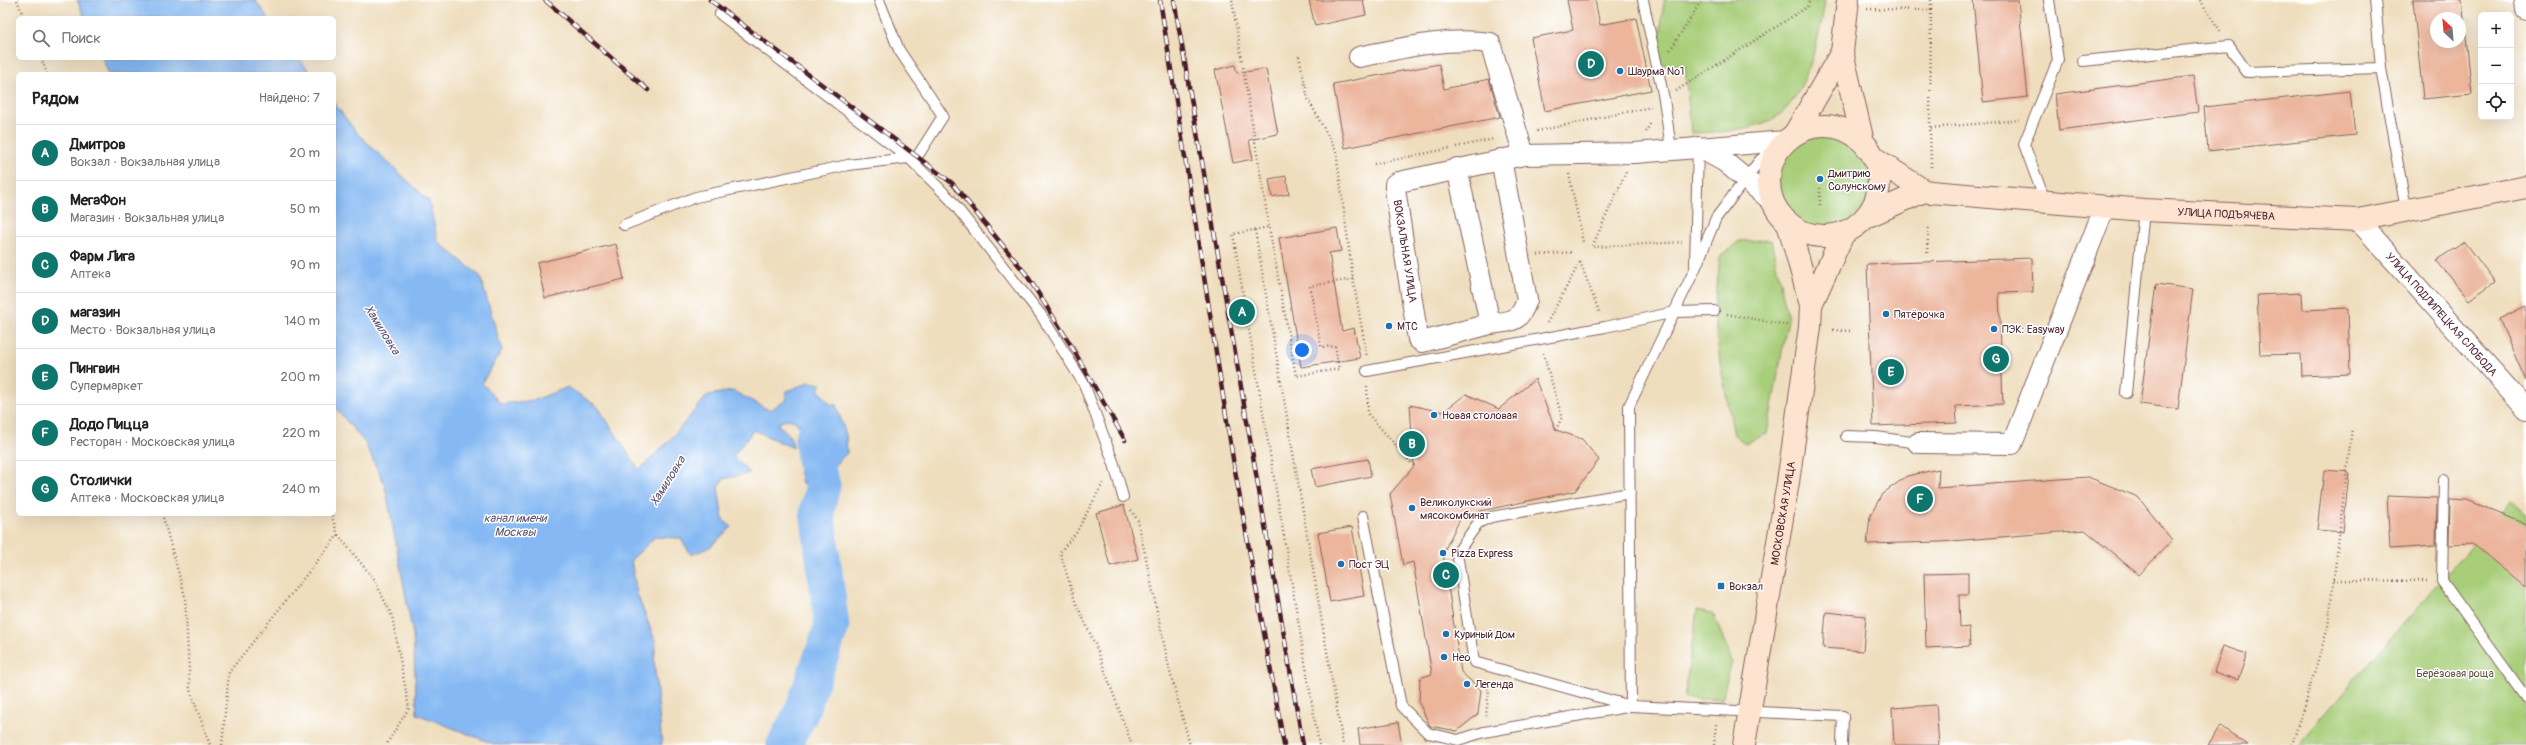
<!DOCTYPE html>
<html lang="ru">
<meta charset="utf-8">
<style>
body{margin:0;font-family:Pangolin,sans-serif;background:#f6f6f6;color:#202124}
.controls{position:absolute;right:12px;top:12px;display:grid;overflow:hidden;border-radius:6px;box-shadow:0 4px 16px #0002}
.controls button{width:36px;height:36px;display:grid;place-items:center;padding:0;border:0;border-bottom:1px solid #e0e0e0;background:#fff;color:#202124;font:20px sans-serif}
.compass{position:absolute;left:2430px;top:12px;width:36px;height:36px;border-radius:50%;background:#fff;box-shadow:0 4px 16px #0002;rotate:334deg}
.you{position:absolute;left:1302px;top:350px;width:14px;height:14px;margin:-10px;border:3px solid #fff;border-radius:50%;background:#1a73e8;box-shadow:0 0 0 6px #1a73e833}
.badge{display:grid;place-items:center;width:26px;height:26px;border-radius:50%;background:#0f766e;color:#fff;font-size:13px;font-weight:700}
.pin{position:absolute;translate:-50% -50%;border:2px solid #fff;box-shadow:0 1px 4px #0006}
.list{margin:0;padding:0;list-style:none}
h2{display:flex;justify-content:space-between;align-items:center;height:52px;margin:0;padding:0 16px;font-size:17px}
h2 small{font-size:13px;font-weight:400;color:#757577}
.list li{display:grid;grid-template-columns:26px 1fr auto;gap:12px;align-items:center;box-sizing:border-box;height:56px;padding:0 16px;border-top:1px solid #e0e0e0}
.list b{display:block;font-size:15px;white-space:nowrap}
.list p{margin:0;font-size:13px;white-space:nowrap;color:#757577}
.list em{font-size:13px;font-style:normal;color:#757577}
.icon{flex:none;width:22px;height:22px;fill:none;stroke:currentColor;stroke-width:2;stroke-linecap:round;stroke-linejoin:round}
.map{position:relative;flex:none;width:2526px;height:745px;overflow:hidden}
.search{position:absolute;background:#fff;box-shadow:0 4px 16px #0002;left:16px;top:16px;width:320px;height:44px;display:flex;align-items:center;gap:10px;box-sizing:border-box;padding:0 14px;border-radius:6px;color:#757577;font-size:15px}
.panel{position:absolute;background:#fff;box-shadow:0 4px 16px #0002;left:16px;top:72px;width:320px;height:444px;border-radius:6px}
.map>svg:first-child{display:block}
.green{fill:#a8ce79;stroke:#797652}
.water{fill:#86b9f3;stroke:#686c8f}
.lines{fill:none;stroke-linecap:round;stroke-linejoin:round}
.river{stroke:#86b9f3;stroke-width:35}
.building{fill:#ecb59c;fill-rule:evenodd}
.lane-casing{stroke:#84625e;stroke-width:12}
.street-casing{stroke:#84625e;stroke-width:22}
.secondary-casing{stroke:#84625e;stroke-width:24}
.path{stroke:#84625e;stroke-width:2.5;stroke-dasharray:1 3;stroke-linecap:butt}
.lane{stroke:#fff;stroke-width:10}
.street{stroke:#fff;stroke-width:20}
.secondary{stroke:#fde4d1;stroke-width:22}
.rail-casing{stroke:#4a1f2b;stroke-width:4.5}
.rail{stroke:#fff;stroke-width:3;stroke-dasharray:9;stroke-linecap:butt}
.poi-dot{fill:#1f6fb2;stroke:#fff;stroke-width:1.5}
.labels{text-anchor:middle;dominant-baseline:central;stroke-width:3;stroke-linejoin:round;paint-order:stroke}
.poi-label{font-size:11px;fill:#4a1f2b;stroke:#fff;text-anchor:start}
.street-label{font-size:11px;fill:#4a1f2b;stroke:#fff}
.park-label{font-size:11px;fill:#665442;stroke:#fff}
.water-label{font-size:12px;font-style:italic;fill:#5f5571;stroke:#fff}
</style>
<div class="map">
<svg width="2526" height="745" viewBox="0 0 2526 745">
<rect width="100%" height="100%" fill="#fff"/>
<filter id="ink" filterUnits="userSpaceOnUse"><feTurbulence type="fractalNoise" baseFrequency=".025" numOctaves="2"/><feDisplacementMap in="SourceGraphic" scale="8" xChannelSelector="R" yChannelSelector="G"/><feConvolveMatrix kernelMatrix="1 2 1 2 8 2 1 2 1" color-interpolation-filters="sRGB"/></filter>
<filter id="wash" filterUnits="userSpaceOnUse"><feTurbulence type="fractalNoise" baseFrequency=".012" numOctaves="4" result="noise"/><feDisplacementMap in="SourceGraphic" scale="16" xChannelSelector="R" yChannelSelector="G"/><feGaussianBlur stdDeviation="0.9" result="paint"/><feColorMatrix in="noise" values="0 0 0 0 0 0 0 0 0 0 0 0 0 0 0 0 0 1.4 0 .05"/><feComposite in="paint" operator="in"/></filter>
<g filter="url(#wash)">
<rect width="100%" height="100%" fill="#efdebe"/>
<path class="green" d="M1664,0H1825C1821,32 1808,88 1784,111C1765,130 1716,133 1691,133L1685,66L1657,65Z
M1776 181a48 48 0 1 1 96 0a48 48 0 1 1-96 0Z
M1771,240L1788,319L1767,434L1745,443L1734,435L1720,363L1714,311L1720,257L1739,241Z
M2511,500L2526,514V745H2298Z
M1697,610L1713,613L1732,661L1722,699H1684Z"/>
<path class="water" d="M77,0H255L268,18H85Z
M102,58H299L311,74H109Z
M334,103L357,133L429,201L438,242L480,276L502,350L482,383L501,404L535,400L568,387L598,407L639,470L667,443L708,395L733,391L769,410L787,400L785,392L809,382L822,384L818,389L830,404L836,405L846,435L847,453L824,475L823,485L802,484C801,477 798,468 799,462C802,441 810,441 795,421L787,419L777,424C786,431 792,435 793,448L754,430L733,456L750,473L723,479L718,487L723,520L732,527L710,547L691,555L681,538L655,537L631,560L637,594L656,643L654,661L662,745H496L417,714L413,635L385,485L365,443L334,406Z"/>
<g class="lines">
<path class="river" d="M784,745L801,713L832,626L817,511L823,485L814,459L812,439"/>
</g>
<g id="blocks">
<path class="building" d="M1309,0H1363L1366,15L1315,26Z
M1567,0H1595L1600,25L1636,18L1651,90L1545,111L1531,38L1573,30Z
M1973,0H2018L2028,97L1983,102Z
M2413,0H2462L2472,94L2423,99ZM2436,18H2460V42H2436Z
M1439,64L1444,89L1489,79L1500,117L1345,148L1333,84Z
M1235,65L1237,73L1266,69L1278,134L1249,140L1253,159L1233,163L1215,70Z
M2193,76L2198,112L2059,130L2055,94Z
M2350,91L2355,135L2208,151L2204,107Z
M1286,176L1289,194L1272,197L1269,179Z
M1337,228L1341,251L1329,253L1342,331L1354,328L1360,358L1301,367L1279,238Z
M2465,242L2495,282L2469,300L2436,260Z
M616,244L624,279L545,298L537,263Z
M2032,258L2033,292L1999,293L2003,404L1956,406L1957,423L1873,426L1867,264Z
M2156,284L2193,289L2178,409L2140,404Z
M2302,293L2303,310L2348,308L2350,374L2302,376L2301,354L2260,355L2257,295Z
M2526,306V381L2499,319Z
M1535,379L1556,430L1582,439L1599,460L1575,491L1462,515L1443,553L1461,672L1481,690L1478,714L1457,731L1430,726L1419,703L1420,678L1432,674L1413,562L1403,565L1390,494L1414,466L1410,405L1443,412L1466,394L1499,409Z
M1368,459L1371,476L1315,487L1311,469Z
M1939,469L1938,488L2088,477L2138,497L2172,540L2139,575L2085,530L1940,542L1867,544L1870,516L1882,494L1907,476Z
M2324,470L2349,472L2343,532L2317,530Z
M2387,496L2437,498L2436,546L2390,549Z
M2450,499L2467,500L2526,524V588L2473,544L2449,545Z
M1124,505L1138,559L1110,566L1096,513Z
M1352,527L1364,596L1330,602L1318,533Z
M1968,573V595H1959L1960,628L1969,627L1970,646L1926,648L1924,574Z
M1826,612L1866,616L1863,651L1823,648Z
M2223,646L2247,654L2238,680L2214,672Z
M1936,705L1939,745H1894L1892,708Z
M1398,722L1402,745H1360L1358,729Z
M2220,726L2248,745H2208Z"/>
</g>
</g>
<g filter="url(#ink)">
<use href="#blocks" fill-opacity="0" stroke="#84625e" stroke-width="1"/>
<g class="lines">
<defs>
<path id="lane" d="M1643,0L1664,99L1671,149
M2375,0L2381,68L2406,210
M720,14L909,158L950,199L1041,315L1084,384L1114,464L1123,497
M2083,61L2229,46L2247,72L2381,68
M2045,201L2024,144L2058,60L2049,0
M624,225L696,197L848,165L917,157L943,116L899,50L879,0
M1695,265L1698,147
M1367,371L1605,327L1675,312L1714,311
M2126,393L2144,210
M1846,436L1876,437L1918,443
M2444,480L2442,581L2526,698
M1630,493L1491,517L1478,523L1457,553L1474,662L1631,706L1843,716L1842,745
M1363,516L1401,706L1428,733L1458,740L1484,732L1627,707
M1631,706L1629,406L1695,269L1716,218L1760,160L1781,145"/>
<g id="street">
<path d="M2525,0L2526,10"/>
<path d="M1359,57C1403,48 1446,37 1490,43L1524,155"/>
<path d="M1698,147L1725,162L1773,202"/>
<path d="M1457,168L1490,324L1422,342L1418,339L1395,189V184L1399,182L1524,155L1635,153L1786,141"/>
<path id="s1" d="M2358,220L2526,409"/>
<path d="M1490,324C1512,321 1519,323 1527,300L1501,159"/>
<path d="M1918,443L2012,444L2105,206"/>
</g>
<g id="secondary">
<path d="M1848,0L1842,52L1863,142"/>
<circle cx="1824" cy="181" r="55"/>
<path d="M1794,135L1842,52"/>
<path id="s2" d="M1874,158L1924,191L1931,192L2144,210L2358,220L2526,187"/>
<path d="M1866,217L1924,191"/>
<path d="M1811,305L1844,232"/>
<path id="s3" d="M1744,745L1788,482L1810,327L1811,305L1788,223"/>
</g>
</defs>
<use href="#lane" class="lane-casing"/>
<use href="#street" class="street-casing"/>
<use href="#secondary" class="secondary-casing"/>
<path class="path" d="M17,0L24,18
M1232,0L1269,227
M1931,0V10
M2200,0L2221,32
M1867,9L1931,10L1930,128
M1670,50L1702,0
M1299,56L1308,99L1336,151L1353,279L1367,357
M41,58L47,74
M1676,91L1807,7L1810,0
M1537,131L1651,107
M1646,132L1651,122
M1456,147L1494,139
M1374,164L1451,148
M1931,167L1930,128L2019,120
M1626,172L1592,247L1682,242
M1569,174L1583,242
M1820,205V186
M1255,230L1343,745
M1927,253L1929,224
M1538,255L1573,252
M1580,262L1600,314
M1727,314L1787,325
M1547,323L1580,262
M1833,330L1852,331
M1543,353L1562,417L1556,430
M1367,386L1368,414L1414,466
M1103,483L1076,533L1060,552L1075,601L1095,644L1132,745
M1131,510L1138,521L1170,672L1190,745
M162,514L185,596L190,690L210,745
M338,535L374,579L392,616L409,708L386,745
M2334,580L2427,581
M1479,680L1489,689L1486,716
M222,745L229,672L338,535L331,514
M1319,745L1233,234L1269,227L1296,376L1339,369L1335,346L1321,347L1310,286L1353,279
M1714,745L1716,724
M2292,745L2328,627L2352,428"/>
<use href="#lane" class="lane"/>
<use href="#street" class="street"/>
<use href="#secondary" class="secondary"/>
<defs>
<path id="rail" d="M545,0L648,90
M710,0L952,183L1026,274L1069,342L1125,440
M1160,0L1233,459L1284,745
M1174,0L1303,745"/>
</defs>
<use href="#rail" class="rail-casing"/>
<use href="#rail" class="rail"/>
</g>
</g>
<g class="poi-dot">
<circle cx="1620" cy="71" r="4"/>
<circle cx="1820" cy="179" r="4"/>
<circle cx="1886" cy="314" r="4"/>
<circle cx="1389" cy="326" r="4"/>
<circle cx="1994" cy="329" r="4"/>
<circle cx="1434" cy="415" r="4"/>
<circle cx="1412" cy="508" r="4"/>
<circle cx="1443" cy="553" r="4"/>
<circle cx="1341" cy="564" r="4"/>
<rect x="1717" y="582" width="8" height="8" rx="2"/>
<circle cx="1446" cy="634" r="4"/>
<circle cx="1444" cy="657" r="4"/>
<circle cx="1467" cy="684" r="4"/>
</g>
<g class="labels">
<g class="poi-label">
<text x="1628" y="71">Шаурма №1</text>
<text x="1828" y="173">Дмитрию<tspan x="1828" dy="13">Солунскому</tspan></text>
<text x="1894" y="314">Пятёрочка</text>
<text x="1397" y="326">МТС</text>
<text x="2002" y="329">ПЭК: Easyway</text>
<text x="1442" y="415">Новая столовая</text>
<text x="1420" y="502">Великолукский<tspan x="1420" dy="13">мясокомбинат</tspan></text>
<text x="1451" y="553">Pizza Express</text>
<text x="1349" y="564">Пост ЭЦ</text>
<text x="1729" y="586">Вокзал</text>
<text x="1454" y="634">Куриный Дом</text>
<text x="1452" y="657">Нео</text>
<text x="1475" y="684">Легенда</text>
</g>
<g class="street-label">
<text stroke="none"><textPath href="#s2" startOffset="363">УЛИЦА ПОДЪЯЧЕВА</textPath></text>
<text transform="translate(1405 251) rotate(81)">ВОКЗАЛЬНАЯ УЛИЦА</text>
<text stroke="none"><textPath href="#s1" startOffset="126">УЛИЦА ПОДЛИПЕЦКАЯ СЛОБОДА</textPath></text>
<text stroke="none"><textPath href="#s3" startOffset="235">МОСКОВСКАЯ УЛИЦА</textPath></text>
</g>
<g class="park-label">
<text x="2455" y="673">Берёзовая роща</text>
</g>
<g class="water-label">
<text transform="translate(382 330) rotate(58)">Хамиловка</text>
<text transform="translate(668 481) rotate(-58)">Хамиловка</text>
<text x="515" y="518">канал имени<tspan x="515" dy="14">Москвы</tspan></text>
</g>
</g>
</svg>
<div class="controls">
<button>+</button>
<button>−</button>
<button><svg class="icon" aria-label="locate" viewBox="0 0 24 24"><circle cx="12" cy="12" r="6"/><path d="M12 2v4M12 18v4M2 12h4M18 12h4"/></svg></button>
</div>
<svg class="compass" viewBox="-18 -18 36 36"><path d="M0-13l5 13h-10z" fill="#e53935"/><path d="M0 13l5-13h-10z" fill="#757577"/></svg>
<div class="you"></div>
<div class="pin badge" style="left:1242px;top:312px">A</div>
<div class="pin badge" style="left:1412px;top:444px">B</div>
<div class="pin badge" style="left:1446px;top:575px">C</div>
<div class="pin badge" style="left:1591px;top:64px">D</div>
<div class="pin badge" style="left:1891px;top:372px">E</div>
<div class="pin badge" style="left:1920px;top:499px">F</div>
<div class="pin badge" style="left:1996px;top:359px">G</div>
<div class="search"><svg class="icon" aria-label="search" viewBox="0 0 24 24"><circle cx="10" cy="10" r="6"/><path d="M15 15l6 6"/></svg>Поиск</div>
<section class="panel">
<h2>Рядом<small>Найдено: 7</small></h2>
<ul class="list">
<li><span class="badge">A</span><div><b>Дмитров</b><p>Вокзал · Вокзальная улица</p></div><em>20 m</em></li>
<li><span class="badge">B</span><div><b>МегаФон</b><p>Магазин · Вокзальная улица</p></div><em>50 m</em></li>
<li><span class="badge">C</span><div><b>Фарм Лига</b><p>Аптека</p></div><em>90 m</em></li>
<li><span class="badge">D</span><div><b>магазин</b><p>Место · Вокзальная улица</p></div><em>140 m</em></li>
<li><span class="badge">E</span><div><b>Пингвин</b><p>Супермаркет</p></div><em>200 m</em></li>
<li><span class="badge">F</span><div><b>Додо Пицца</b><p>Ресторан · Московская улица</p></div><em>220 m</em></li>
<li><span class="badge">G</span><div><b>Столички</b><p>Аптека · Московская улица</p></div><em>240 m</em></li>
</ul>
</section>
</div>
